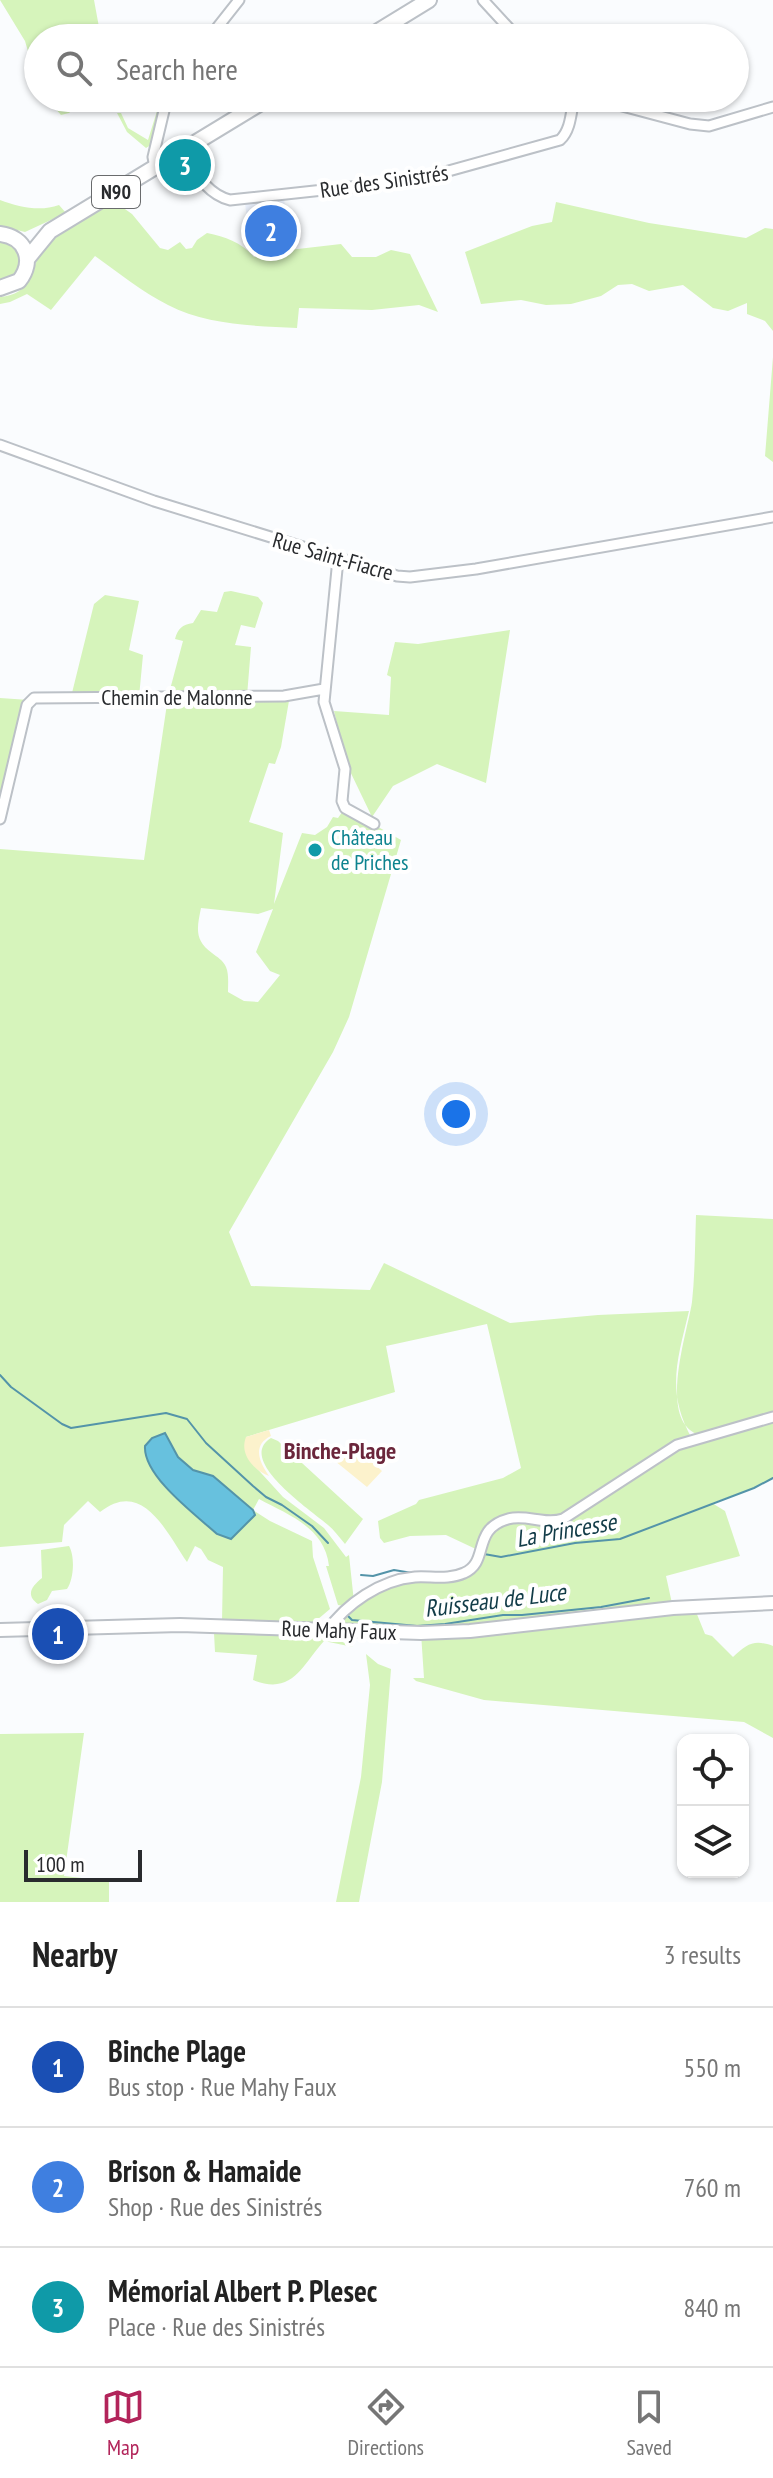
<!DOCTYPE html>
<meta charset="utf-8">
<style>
body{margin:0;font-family:"PT Sans Narrow",sans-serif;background:#f6f6f6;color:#222}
.controls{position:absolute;right:24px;bottom:24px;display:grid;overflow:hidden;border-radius:16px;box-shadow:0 2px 6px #0004}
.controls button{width:72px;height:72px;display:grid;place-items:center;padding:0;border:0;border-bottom:2px solid #e0e0e0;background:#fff;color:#222;font:40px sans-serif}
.scale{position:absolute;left:24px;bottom:20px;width:118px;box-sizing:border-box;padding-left:8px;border:4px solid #292b2e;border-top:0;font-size:22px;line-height:28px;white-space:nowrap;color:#292b2e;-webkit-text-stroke:6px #fff;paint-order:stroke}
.you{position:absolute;left:456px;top:1114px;width:28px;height:28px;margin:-20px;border:6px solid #fff;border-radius:50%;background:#1a73e8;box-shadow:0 0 0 12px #1a73e833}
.badge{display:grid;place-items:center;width:52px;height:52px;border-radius:50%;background:#b2245a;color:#fff;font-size:26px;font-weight:700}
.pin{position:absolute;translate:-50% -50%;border:4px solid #fff;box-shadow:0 2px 8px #0006}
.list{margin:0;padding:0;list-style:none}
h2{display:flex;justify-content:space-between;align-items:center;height:104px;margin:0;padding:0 32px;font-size:34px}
h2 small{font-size:26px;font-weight:400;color:#767676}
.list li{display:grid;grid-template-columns:52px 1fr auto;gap:24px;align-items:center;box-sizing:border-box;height:120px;padding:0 32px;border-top:2px solid #e0e0e0}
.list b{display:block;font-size:30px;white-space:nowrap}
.list p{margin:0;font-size:26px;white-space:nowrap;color:#767676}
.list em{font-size:26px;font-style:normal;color:#767676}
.icon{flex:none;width:44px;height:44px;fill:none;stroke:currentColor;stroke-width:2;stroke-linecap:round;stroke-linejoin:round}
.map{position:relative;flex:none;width:773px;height:1902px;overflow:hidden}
.search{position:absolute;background:#fff;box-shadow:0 2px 6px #0004;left:24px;right:24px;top:24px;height:88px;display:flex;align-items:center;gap:20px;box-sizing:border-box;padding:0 28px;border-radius:44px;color:#767676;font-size:30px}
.sheet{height:464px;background:#fff}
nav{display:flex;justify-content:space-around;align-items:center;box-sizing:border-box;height:112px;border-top:2px solid #e0e0e0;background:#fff;font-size:22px;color:#767676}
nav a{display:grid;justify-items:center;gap:4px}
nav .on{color:#b2245a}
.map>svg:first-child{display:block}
.built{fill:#edf3fe}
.green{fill:#d6f4bb;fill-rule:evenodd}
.sand{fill:#fcf2cc}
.water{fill:#67c1de;stroke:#5494a9;stroke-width:2}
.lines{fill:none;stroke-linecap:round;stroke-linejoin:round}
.stream{stroke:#5494a9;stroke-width:2}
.minor-casing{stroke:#bcc1c7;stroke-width:13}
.tertiary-casing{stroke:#bcc1c7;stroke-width:16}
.primary-casing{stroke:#bcc1c7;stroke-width:18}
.minor{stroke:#fff;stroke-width:9}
.tertiary{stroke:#fff;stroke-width:12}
.primary{stroke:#fff;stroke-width:14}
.culture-dot{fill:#0f9aa8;stroke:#fff;stroke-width:3}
.labels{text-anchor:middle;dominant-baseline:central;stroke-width:8;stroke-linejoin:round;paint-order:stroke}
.shield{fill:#fff;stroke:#696b6d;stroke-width:2}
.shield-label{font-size:20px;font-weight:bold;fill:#292b2e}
.street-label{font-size:22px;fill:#292b2e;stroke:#fff}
.culture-label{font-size:22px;fill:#0d838f;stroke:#fff;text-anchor:start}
.neighbourhood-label{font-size:24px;font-weight:bold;fill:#6b263b;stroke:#fff}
.water-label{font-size:24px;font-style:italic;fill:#123c48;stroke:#fff}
</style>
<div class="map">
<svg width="773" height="1902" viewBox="0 0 773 1902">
<rect width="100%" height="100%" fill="#fafcfe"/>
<path class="built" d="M284,197L287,234L255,247L248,228L245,203Z"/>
<path class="green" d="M0,0H94L101,38H38V86L25,41Z
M46,98H84L69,113L61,115Z
M161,98H164L153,140L151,145L146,148L127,132L117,113H121L128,128L148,140Z
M0,200C19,207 40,212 59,205L66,213L25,232L0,226Z
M115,202L132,214L160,248L168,250L180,242L186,249L192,248L197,240L207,233C226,237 241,242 254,257L289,250L341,244L352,257H376L391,250L410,254L438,312L419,305L372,310L299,308L297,328C255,326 206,325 168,305C142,292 119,273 95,256L51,310L27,294L10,302L0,304V297C40,293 27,261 50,241C68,225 94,214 115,202Z
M556,202L649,223L746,238L765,228L773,229V331L765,321L747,314V303L728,311L713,308L683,285L649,291L632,284L618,285L601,296L571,304L546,305L521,300L481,304L465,252L532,226L552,222Z
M0,240C15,244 31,264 13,277C10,280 4,280 0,282Z
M773,357V462L765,456Z
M231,591L258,597L263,603L255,628L241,625L235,645L251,647L247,696L290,695L281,747L275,764L269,763L249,822L283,833L274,904L302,833L315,835L327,827L333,817L338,818L345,808L401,840L349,1017L333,1052L229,1232L251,1286L370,1290L384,1263L510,1323L598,1315L689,1311C677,1361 666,1392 692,1439L773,1417V1478L754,1488L712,1503L725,1511L740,1556L666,1576L673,1608L694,1607L705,1634L712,1636L733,1657C747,1644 754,1639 773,1646V1738L744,1722L484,1700L416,1681L413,1678H424L421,1633L347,1627L344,1619V1606L338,1605L326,1566H329C325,1528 289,1515 259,1499L253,1510L270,1521L312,1541L313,1557L330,1609L311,1625L222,1621L223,1567L208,1560L201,1549L195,1546L187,1562C166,1532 143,1478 100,1512L88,1501L64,1525L62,1542L0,1547V849L144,860L168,697L183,641L175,639C178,628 182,625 193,623L201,610L217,612L224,592ZM201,908L258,914L273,909L256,952L270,971L280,975L258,1002L244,1001L228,992C228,984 229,974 226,967C223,960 217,957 212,953C194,940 197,928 201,908ZM487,1324L521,1468L503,1478L419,1500L416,1504L378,1521L380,1538L384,1543L410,1536L446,1535L480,1551L465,1573L388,1584L354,1602L349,1555L346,1557L324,1528L283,1497L252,1463L246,1437L395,1392L386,1346ZM169,1439L177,1457L193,1470L213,1476L253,1510L145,1446Z
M105,595L139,601L129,650L143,655L139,697H71L94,604Z
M510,630L486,783L437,764L393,786L372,817L347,765L334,711L389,715L391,677L387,675L395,642L418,644Z
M0,698L29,700L0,813Z
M696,1215L773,1219V1414L700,1435C656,1423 688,1331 692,1302C695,1274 695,1244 696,1215Z
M271,1438L278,1441L363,1519L345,1544C339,1537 334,1530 328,1525C312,1511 235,1460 271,1438Z
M69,1546C75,1556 74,1579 67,1589L52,1591L47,1600L38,1604C25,1595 32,1586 42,1578L41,1550Z
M220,1628L328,1635L353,1647L324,1641C302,1665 293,1696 253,1680L257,1655L215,1652L214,1633Z
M366,1654L378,1664L391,1669L382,1782L359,1902H336L361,1777L370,1685Z
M84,1733L64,1876L109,1881V1902H0V1734Z"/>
<path class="sand" d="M269,1430L271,1436C252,1445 259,1462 269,1476C254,1470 239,1455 246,1437Z
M352,1444L382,1471L367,1487L335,1461Z"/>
<path class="water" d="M165,1433L178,1457L193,1470L213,1476L253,1510L255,1515L231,1539L217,1534C196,1515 143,1476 145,1446L152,1438Z"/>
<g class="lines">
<path class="stream" d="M0,1375L11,1387L62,1424L71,1428L166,1413L187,1419L206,1443L253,1486L266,1497L282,1505L312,1526L328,1543
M484,1554L501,1557L575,1543L620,1539L754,1488L773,1478
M443,1573L456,1571
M361,1575L373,1576L394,1570L412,1573
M347,1615L352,1620L417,1626L445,1624L503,1615H522L601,1607L649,1598"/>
<defs>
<path id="minor" d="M483,0L518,38
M209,38L239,0
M592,98L690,124L709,126L773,107
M182,152C195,171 206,194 230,200L416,180L560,140C571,130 571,112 574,98
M155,168L153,157L167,98
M0,445L154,501L397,576L410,577L476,569L773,517
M338,559L324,702L345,769L342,801L345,808L374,824
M0,819L27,705L34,698L284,696L324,689
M327,1631C346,1604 380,1580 415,1577C431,1576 449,1580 464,1573C490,1562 471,1529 508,1519C526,1514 544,1525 563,1519L677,1445L773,1417"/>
<path id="tertiary" d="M0,1630L180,1625L421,1633L470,1631L673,1608L773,1603"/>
<path id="primary" d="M367,38L429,0
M0,234C26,237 35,261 19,281L0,288
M28,258L50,231L269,98"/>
</defs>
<use href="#minor" class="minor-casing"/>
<use href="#tertiary" class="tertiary-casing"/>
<use href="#primary" class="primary-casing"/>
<use href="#minor" class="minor"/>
<use href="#tertiary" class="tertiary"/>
<use href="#primary" class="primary"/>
</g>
<circle class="culture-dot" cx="315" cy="850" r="8"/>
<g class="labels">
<rect class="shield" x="92" y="176" width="48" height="32" rx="6"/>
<g class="shield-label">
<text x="116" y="192">N90</text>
</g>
<g class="street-label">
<text transform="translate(384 181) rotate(-8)">Rue des Sinistrés</text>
<text transform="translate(333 556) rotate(16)">Rue Saint-Fiacre</text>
<text x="177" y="697">Chemin de Malonne</text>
<text transform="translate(339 1630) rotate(2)">Rue Mahy Faux</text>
</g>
<g class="culture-label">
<text x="331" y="837">Château<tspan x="331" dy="25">de Priches</tspan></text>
</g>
<g class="neighbourhood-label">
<text x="340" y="1450">Binche-Plage</text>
</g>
<g class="water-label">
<text transform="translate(566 1530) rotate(-10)">La Princesse</text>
<text transform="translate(495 1600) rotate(-7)">Ruisseau de Luce</text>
</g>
</g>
</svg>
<div class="controls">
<button><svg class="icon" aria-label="locate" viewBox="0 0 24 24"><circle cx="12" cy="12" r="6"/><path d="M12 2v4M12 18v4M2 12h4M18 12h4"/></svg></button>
<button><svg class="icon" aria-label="layers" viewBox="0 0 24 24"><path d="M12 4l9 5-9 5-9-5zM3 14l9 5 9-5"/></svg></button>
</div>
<div class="scale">100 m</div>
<div class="you"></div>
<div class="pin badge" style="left:58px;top:1634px;background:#1a4fb4">1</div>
<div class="pin badge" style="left:271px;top:231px;background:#3f7fe0">2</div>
<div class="pin badge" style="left:185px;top:165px;background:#0f9aa8">3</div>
<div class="search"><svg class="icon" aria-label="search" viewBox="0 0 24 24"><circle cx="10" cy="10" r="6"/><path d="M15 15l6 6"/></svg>Search here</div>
</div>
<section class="sheet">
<h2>Nearby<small>3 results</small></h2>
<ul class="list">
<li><span class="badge" style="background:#1a4fb4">1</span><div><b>Binche Plage</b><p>Bus stop · Rue Mahy Faux</p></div><em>550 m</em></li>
<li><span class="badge" style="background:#3f7fe0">2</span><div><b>Brison &amp; Hamaide</b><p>Shop · Rue des Sinistrés</p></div><em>760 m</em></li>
<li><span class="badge" style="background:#0f9aa8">3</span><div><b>Mémorial Albert P. Plesec</b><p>Place · Rue des Sinistrés</p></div><em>840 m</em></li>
</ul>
</section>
<nav>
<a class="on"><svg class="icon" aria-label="map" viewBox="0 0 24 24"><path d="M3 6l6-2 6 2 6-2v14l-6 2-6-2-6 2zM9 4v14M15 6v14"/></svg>Map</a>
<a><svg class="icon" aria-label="directions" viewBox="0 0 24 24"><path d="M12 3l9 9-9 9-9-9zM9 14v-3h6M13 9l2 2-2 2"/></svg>Directions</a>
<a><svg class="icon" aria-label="saved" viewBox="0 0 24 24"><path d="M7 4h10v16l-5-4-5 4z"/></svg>Saved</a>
</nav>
